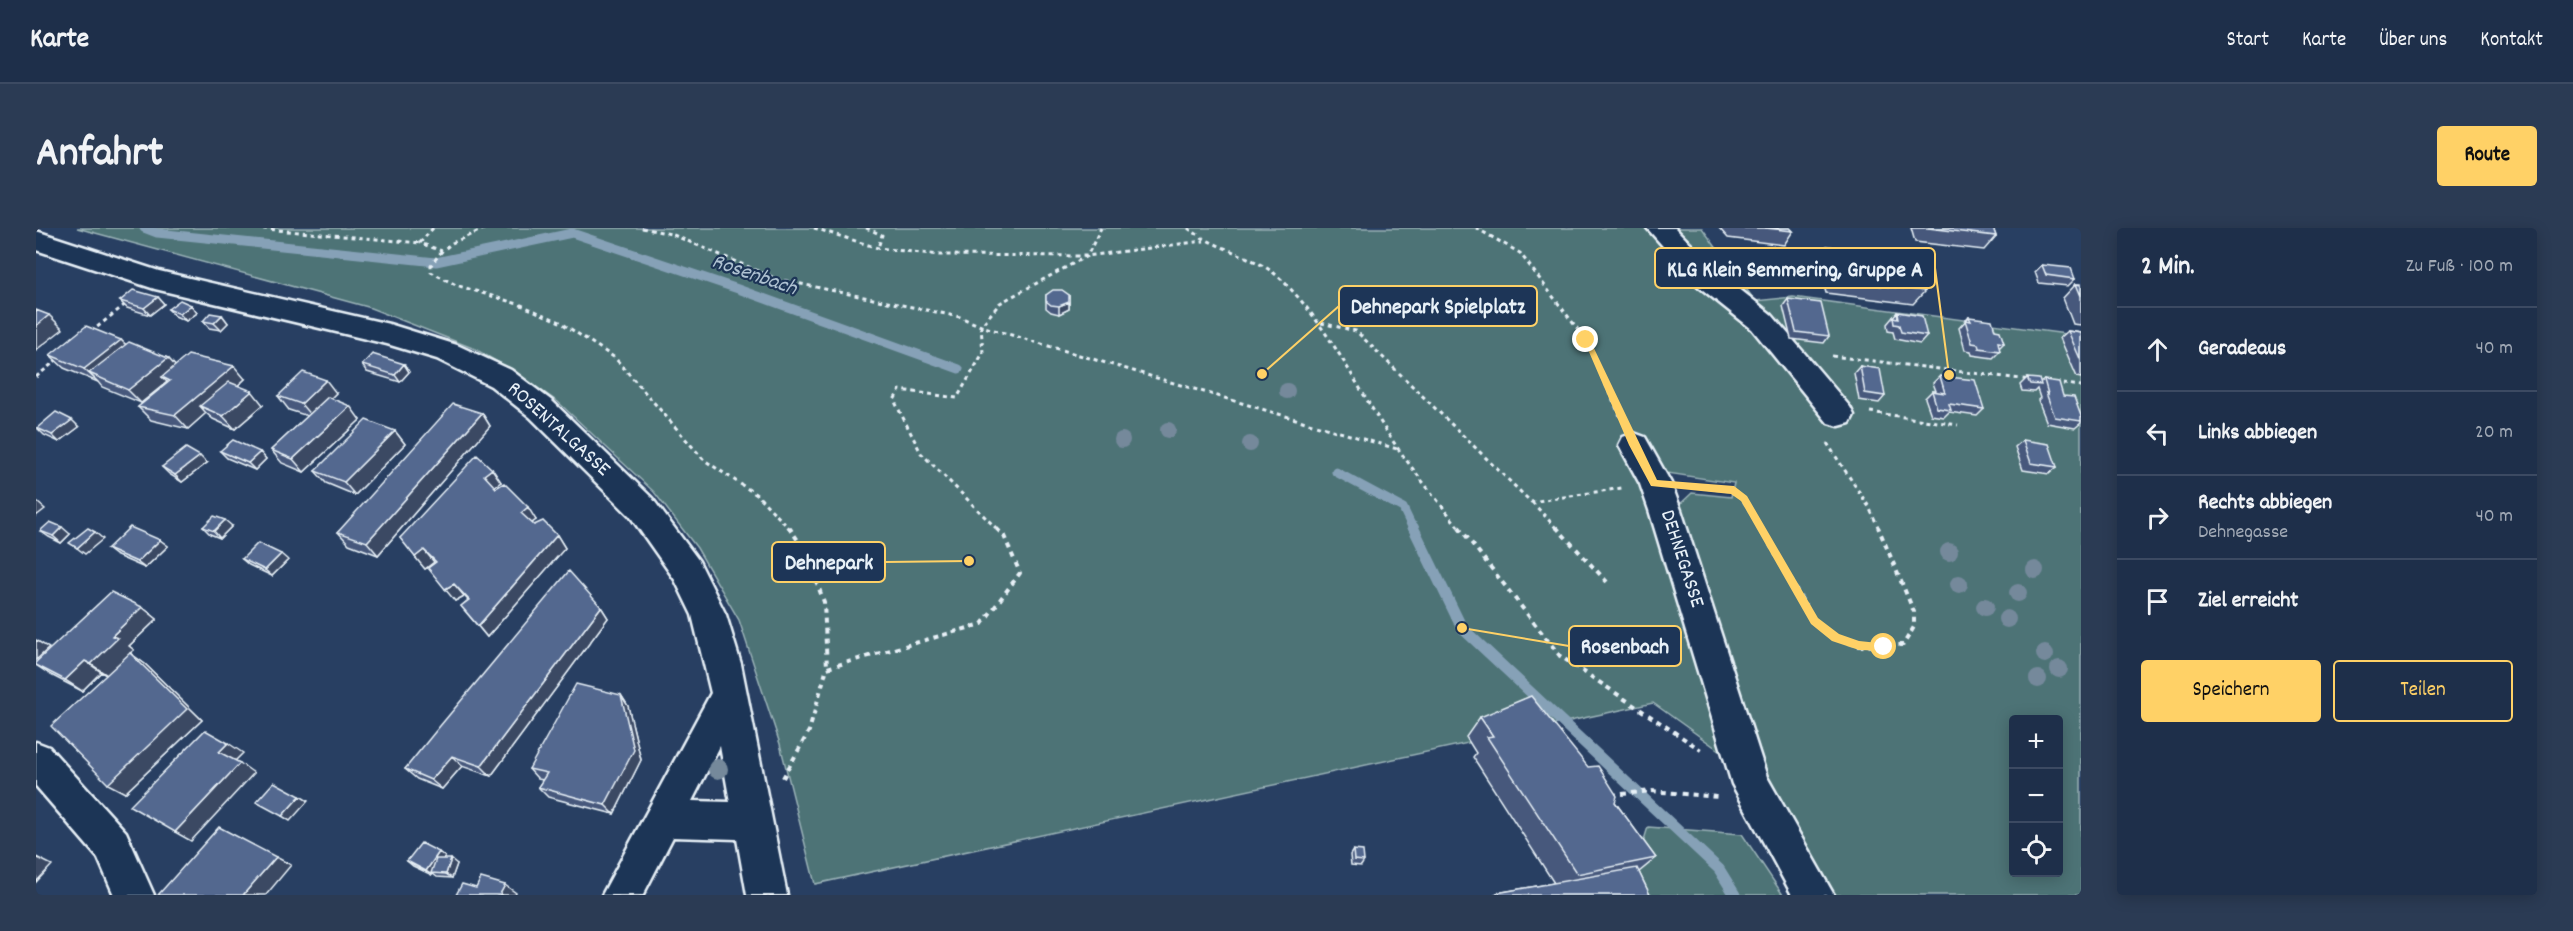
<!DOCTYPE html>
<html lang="de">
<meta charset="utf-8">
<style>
body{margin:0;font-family:Dekko,sans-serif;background:#2b3b54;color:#f1f3f6}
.controls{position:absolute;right:18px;bottom:18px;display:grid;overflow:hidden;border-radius:6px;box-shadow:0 3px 15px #0003}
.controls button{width:54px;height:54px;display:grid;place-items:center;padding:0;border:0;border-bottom:2px solid #3c4a62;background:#1e2f4a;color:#f1f3f6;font:30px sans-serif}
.stop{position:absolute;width:18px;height:18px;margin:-14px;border:4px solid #ffd166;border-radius:50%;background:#fff}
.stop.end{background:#ffd166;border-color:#fff;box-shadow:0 2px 6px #0008}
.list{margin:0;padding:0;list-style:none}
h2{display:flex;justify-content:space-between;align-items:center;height:78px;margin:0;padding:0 24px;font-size:26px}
h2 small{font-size:20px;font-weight:400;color:#a1a9b5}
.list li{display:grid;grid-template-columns:39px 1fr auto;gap:18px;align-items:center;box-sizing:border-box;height:84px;padding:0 24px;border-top:2px solid #3c4a62}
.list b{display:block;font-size:22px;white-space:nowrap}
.list p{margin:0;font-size:20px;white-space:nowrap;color:#a1a9b5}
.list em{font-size:20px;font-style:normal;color:#a1a9b5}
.actions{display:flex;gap:12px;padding:18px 24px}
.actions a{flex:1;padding:14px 0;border:2px solid #ffd166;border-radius:6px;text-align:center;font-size:21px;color:#ffd166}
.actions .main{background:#ffd166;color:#111}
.icon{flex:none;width:33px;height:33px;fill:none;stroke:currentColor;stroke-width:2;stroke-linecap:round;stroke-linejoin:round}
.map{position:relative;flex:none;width:2045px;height:667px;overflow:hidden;border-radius:6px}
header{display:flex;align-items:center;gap:36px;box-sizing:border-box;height:84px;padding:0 30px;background:#1e2f4a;border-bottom:2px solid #3c4a62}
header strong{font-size:28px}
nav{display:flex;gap:33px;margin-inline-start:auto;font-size:21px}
.intro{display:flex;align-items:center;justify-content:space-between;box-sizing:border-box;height:144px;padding:0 36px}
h1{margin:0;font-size:42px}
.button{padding:15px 27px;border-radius:6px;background:#ffd166;color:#111;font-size:21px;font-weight:700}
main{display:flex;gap:36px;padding:0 36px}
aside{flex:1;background:#1e2f4a;border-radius:6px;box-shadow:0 3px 15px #0003}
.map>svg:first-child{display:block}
.green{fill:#4d7376;stroke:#9ab2b7;stroke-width:1.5;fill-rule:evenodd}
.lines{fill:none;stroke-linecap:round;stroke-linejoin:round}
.stream-far1{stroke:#86a1b7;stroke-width:9}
.stream{stroke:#86a1b7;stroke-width:11}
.street-casing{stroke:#e8f1f8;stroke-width:5}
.path-far1{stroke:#e8f1f8;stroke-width:3;stroke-dasharray:4 4;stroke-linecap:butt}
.path{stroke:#e8f1f8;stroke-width:4;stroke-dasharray:5 5;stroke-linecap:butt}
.street{fill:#1d3557;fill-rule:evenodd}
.tree{fill:#74899b}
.wall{fill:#47597b;stroke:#e8f1f8;stroke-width:1.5}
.shaded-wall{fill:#3a4864;stroke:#e8f1f8;stroke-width:1.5}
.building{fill:#53678f;stroke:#e8f1f8;stroke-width:1.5}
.route{fill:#ffd166}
.labels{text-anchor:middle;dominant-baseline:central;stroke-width:4.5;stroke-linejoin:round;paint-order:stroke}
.street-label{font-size:21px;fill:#e8f1f8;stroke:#1d3557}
.water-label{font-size:22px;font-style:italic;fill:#afc2d2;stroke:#1d3557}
.leader{fill:none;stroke:#ffd166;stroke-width:2}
.callout-dot{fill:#ffd166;stroke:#1d3557;stroke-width:2}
.callout{fill:#1d3557;stroke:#ffd166;stroke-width:2}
.callout-label{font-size:22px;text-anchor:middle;font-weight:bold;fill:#e8f1f8}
</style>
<header>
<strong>Karte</strong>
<nav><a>Start</a><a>Karte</a><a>Über uns</a><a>Kontakt</a></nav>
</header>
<div class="intro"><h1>Anfahrt</h1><a class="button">Route</a></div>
<main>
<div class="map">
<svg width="2045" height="667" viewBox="0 0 2045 667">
<rect width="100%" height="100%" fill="#283f62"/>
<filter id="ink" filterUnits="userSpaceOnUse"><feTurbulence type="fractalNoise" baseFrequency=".0167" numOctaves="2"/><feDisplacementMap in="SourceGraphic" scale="12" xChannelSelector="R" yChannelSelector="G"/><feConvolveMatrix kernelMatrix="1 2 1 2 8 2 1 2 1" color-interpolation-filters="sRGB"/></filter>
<g filter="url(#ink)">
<path class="green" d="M41,0H1666L1719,73L1757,69L2045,108V667H1796L1731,547L1638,282L1656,265L1695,269L1698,255L1632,245L1622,299L1701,535L1617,475L779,656L744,516L703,392L661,320L618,264L522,174L477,143L439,121L332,79ZM1978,491H2022V644H1978Z
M1612,599L1706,606L1747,667H1591Z"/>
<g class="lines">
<path class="stream-far1" d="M108,0L121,5L400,34L536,5L702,61L923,141
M1300,244L1367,280L1377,301"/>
<path class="stream" d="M1377,299L1426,400L1683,641L1699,667"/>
<defs>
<path id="street" d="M1611,0H1639L1682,44L1736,87L1814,179L1818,187L1814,195L1803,198L1792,195L1716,101L1662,58Z
M0,3L123,43L353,96L421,117L475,142L516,173L616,270L663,333L690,387L705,436L751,667H711L701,611L637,609L607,667H566L675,465L656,387L639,352L594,288L494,189L455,158L401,131L351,116L119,61L0,22ZM684,518L694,574L656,573Z
M1598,205L1609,209L1635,255L1645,282L1731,549L1798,667H1756L1696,556L1613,282L1604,256L1583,217L1587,209Z
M0,514L13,519L90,604L118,667H78L62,630L0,558Z"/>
</defs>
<use href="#street" class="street-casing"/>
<path class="path-far1" d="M219,0L384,15
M397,0L384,15L406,23L416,15L450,0
M606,0L635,6L741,51L924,89L945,98L1361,221
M778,0L842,20L903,27L1051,28L1168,13
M830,0L846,7L842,20
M1152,0C1181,23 1220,26 1247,53C1296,102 1323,165 1363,222C1382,249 1404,275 1424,301
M1440,0L1484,25L1550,112L1585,190
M406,23L395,37V44L420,57L485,77L524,94L579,130L668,232L721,267L754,301
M1285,95L1320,103L1495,274L1586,260
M55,104L91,75
M1796,128L1994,152
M0,149L23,130
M2019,155L2045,158
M1834,184L1922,197
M1791,215L1833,279L1843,301
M1656,258C1701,261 1703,262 1725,301
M1496,274L1521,301
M961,301L885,225L858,172L864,162L921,170L947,125L945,98L964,75L1051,28L1065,0"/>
<path class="path" d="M753,299L769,323L788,374L791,440L946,396L984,345L968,308L959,299
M1423,299L1524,428L1665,522
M1520,299L1572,355
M1724,299L1778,393L1800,410L1823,418L1867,417L1878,399V384L1842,299
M747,550L773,503L791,440
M1576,567L1616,563L1682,569"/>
<use href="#street" class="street"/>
</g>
<g class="tree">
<circle cx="1251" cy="163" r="8"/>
<circle cx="1132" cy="202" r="8"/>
<circle cx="1086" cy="212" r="8"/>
<circle cx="1214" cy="216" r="8"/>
<circle cx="1913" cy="324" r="9"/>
<circle cx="1999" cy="342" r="9"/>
<circle cx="1923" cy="356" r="9"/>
<circle cx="1982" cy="365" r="9"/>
<circle cx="1949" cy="379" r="9"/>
<circle cx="1971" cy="391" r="9"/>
<circle cx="2009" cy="426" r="9"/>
<circle cx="2023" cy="441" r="9"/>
<circle cx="2002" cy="451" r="9"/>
<circle cx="682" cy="541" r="10"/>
</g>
<path class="wall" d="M1683,0H1754L1757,3L1748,17L1692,10Z
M1875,0H1957L1960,8L1948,22L1879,14Z
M1791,18L1836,33L1889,63L1877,76L1790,65L1781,32Z
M2006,37L2039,51L2032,58L2003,55L1999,44Z
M2040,56H2045V97L2037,96L2027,70Z
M1010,67H1033V81L1023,86L1015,84L1010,80Z
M122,69L128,76L114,87L91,80L84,73Z
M1752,71L1793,108L1788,115L1755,111L1747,78Z
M155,77L161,85L150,93L139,88L132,81Z
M1861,84L1891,108L1884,116L1859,111L1857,104L1852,103L1851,96Z
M186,87L192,95L185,102L173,100L167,93Z
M1933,89L1959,102L1968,115L1963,120L1964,123L1957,130L1936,127L1935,123L1929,122L1923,100Z
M2032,103L2045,105V150L2041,149L2024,110Z
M85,112L89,116L132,130L139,138L209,151L202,158L227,177L199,201L177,191L170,185L152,201L115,192L102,179L131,155V154L105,175L66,159L62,154L28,140L14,127Z
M368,136L373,144L364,154L331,144L326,137Z
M1824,138L1849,168L1843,175L1823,172L1818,145Z
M1904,148L1948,181L1941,188L1913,184L1908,189L1895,187L1889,170L1896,163H1900L1897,155Z
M1991,150L2004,155L2008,152L2027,168L2045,188V195L2039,200L2011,195L2002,172L2004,170L2001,161L1998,164L1986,163L1984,157Z
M300,165L294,171L324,192L268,244L246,235L235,222L272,188L253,182L242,168Z
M446,185L454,198L342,327L313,316L302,304Z
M43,199L23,214L8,207L1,200Z
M359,203L369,216L319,267L290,255L279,243Z
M1987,212L2021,239L2013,246L1987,242L1979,219Z
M184,223L224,224L230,231L219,242L191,230Z
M171,235L146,254L133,246L126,239Z
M456,241L465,254L458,258L500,292L496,295L498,297L521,307L529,320L451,409L425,378L432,372L428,368L419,373L399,335L389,341L364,310Z
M196,298L184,310L174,306L167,299Z
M4,303L34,306L25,315L13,309Z
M124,312L132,318L109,340L79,327L71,321Z
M206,331L252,332L236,348L213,337Z
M106,379L121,391L93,418L98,422L94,425L109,436L166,492L89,565L70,447L65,444L46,463L15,447L0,437Z
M565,379L572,390L455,548L426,538L406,561L381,551L369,541Z
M585,467L592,478L605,532L578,586L512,569L502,559L507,552L502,551L493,541Z
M1444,489L1579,574L1620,630L1603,644L1614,667H1459L1461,665L1518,655L1437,529L1440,525L1430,509Z
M1317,622L1328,633L1325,638L1315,637L1314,627Z
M409,629L408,631L421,636L416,650L401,649L397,646L396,647L377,638L371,633Z"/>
<path class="shaded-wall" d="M122,69L128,76L114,87L108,80Z
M1033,74V81L1023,86V78Z
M155,77L161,85L150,93L144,86Z
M13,87L27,101L0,122V98Z
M186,87L192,95L185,102L178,95Z
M85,112L98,125L53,145L62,154L48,141Z
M132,130L144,143L126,149L131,154L105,175L92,162Z
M368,136L373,144L364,154L359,147Z
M198,138L209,151L174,182L164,178L170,185L152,201L139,187Z
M290,152L300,165L276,189L265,176Z
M216,163L227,177L199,201L187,188Z
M314,178L324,192L268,244L257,231Z
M446,185L454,198L342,327L331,314Z
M36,192L43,199L23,214L16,207Z
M359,203L369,216L319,267L308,254Z
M224,224L230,231L219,242L212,235Z
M164,228L171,235L146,254L139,247Z
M456,241L465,254L456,260L448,247Z
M1,274L9,281L0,288V275Z
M492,279L500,292L493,297L485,285Z
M189,292L196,298L184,310L178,303Z
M26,299L34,306L25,315L17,308Z
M59,304L67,311L49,326L41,320Z
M521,307L529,320L451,409L442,398Z
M124,312L132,318L109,340L101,334Z
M388,322L398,334L389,341L379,329Z
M245,326L252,332L236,348L229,342Z
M418,356L428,368L419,373L409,361Z
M106,379L121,391L93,418L98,422L94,425L109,436L166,492L89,565L72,556L71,447L55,436L76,408Z
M565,379L572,390L455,548L445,538Z
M0,412L13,420L0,432Z
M49,433L65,444L46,463L29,452Z
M585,467L592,478L605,532L578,586L569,577Z
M192,515L207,525L198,534L183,524Z
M416,528L426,538L406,561L395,552Z
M204,535L218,545L155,613L139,604Z
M264,568L272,573L254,593L246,588Z
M403,624L409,629L398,645H395L397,646L396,647L390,643Z
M0,629L16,637L0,654Z
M240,629L255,637L230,667H207Z
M415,631L421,636L416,650L410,646Z
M469,657L480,665L479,667H465L464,666Z"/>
<path class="building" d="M1729,0H1754L1757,3Z
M1892,0H1957L1960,8Z
M1791,18L1833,23L1836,33L1880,39L1889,63L1800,52Z
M2006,37L2035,40L2039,51L2010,47Z
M2040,56L2045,57V68Z
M97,62L122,69L108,80L84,73Z
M1017,62H1026L1033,67V74L1023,78L1015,77L1010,73V67Z
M1752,71L1785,75L1793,108L1760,104Z
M144,72L155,77L144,86L132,81Z
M0,82L13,87L0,98Z
M1861,84L1886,88L1891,108L1865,104L1863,97L1858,96L1857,89L1862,90Z
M174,85L186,87L178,95L167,93Z
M1933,89L1956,92L1959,102L1964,103L1968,115L1962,114L1964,123L1943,120L1942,116L1936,115L1929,92L1935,93Z
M50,98L85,112L48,141L14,127Z
M2032,103L2045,105V133Z
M93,114L132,130L92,162L53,145Z
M336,126L368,136L359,147L326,137Z
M152,127L198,138L139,187L102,179L134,153L126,149Z
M1824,138L1844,141L1849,168L1829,165Z
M267,144L290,152L265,176L242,168Z
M1904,148L1939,152L1948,181L1913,176L1915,182L1901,180L1896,163L1909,165Z
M1991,150L2003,151L2005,157L1994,156Z
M2008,152L2023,154L2027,168L2038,169L2045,188V193L2019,189L2010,165L2012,166Z
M193,154L216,163L187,188L164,178Z
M292,169L314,178L257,231L235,222Z
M417,176L446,185L331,314L302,304Z
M20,184L36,192L16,207L1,200Z
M330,192L359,203L308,254L279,243Z
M197,212L224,224L212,235L184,223Z
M1987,212L2013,216L2021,239L1995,235Z
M150,220L164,228L139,247L126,239Z
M441,227L456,241L448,247L460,260L468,255L492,279L485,285L498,297L507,293L521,307L442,398L425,378L433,372L418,356L409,361L392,340L400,334L388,322L379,329L364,310Z
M178,288L189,292L178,303L167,299Z
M14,294L26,299L17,308L4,303Z
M94,299L124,312L101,334L71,321Z
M52,300L59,304L41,320L33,315Z
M222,315L245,326L229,342L206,331Z
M533,343L565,379L445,538L416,528L395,552L369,541L399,504Z
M75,364L106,379L76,408L82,410L55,436L49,433L29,452L0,437V434Z
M94,425L151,481L72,556L15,498Z
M540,456L585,467L598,522L569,577L502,559L511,545L493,541Z
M1495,468L1552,539L1562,538L1581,568L1579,574L1620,630L1541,646L1451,509L1457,508L1444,489Z
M169,502L192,515L183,524L204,535L139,604L94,578Z
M238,554L264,568L246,588L220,574Z
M183,599L240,629L207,667H122Z
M385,615L403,624L390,643L371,633Z
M1317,622L1327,623L1328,633L1318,632Z
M400,631H415L410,646L395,645Z
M1601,640L1614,667H1461V665Z
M445,650L469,657L464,666L467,667H420L426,656L440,660Z"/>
</g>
<path class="route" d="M1547,110L1554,112L1621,252L1698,258L1711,268L1782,390L1803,406L1823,413L1852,416V423L1823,422L1796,413L1775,396L1705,273L1695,266L1615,258L1593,217Z"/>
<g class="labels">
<g class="street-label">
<text transform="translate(522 202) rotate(42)">ROSENTALGASSE</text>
<text transform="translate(1645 331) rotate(72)">DEHNEGASSE</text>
</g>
<g class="water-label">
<text transform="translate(718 48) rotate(19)">Rosenbach</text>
</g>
</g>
<path class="leader" d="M1913 147L1899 40M1226 146L1303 78M933 333L849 334M1426 400L1533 418"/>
<g class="callout-dot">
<circle cx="1913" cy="147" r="6"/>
<circle cx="1226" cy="146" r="6"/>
<circle cx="933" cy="333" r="6"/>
<circle cx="1426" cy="400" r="6"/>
</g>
<g class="callout">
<rect x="1619" y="20" width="280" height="40" rx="6"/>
<rect x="1303" y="58" width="198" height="40" rx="6"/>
<rect x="736" y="314" width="113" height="40" rx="6"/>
<rect x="1533" y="398" width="112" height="40" rx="6"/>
</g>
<g class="callout-label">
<text x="1759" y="48">KLG Klein Semmering, Gruppe A</text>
<text x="1402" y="85">Dehnepark Spielplatz</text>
<text x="793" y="341">Dehnepark</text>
<text x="1589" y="425">Rosenbach</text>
</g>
</svg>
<div class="controls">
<button>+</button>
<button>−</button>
<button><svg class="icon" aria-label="locate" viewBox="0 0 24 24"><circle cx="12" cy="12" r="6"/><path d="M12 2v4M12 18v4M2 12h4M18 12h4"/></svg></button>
</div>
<div class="stop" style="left:1848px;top:419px"></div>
<div class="stop end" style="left:1550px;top:112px"></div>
</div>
<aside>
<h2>2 Min.<small>Zu Fuß · 100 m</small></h2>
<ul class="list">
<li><svg class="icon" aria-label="ahead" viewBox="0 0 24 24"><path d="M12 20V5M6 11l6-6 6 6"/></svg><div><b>Geradeaus</b></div><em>40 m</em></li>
<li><svg class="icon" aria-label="left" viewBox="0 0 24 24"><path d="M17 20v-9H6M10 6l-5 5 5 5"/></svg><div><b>Links abbiegen</b></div><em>20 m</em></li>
<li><svg class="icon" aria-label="right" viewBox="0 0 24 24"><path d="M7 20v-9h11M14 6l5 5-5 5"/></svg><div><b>Rechts abbiegen</b><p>Dehnegasse</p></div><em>40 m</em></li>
<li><svg class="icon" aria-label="arrive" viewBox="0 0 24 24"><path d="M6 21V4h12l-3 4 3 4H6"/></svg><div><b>Ziel erreicht</b></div></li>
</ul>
<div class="actions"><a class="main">Speichern</a><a>Teilen</a></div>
</aside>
</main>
